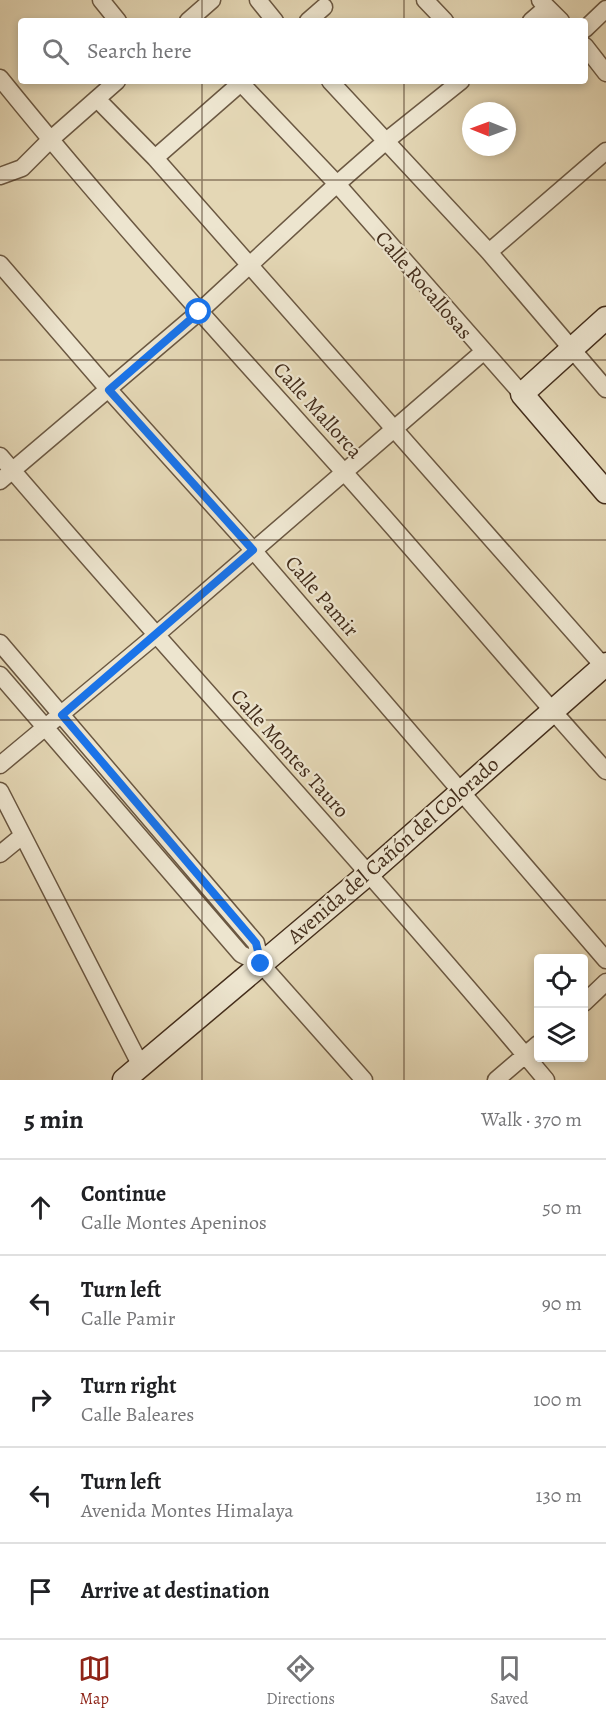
<!DOCTYPE html>
<meta charset="utf-8">
<style>
body{margin:0;font-family:Alegreya,serif;background:#f6f6f6;color:#202124}
.controls{position:absolute;right:18px;bottom:18px;display:grid;overflow:hidden;border-radius:6px;box-shadow:0 3px 9px #0003}
.controls button{width:54px;height:54px;display:grid;place-items:center;padding:0;border:0;border-bottom:2px solid #e0e0e0;background:#fff;color:#202124;font:30px sans-serif}
.compass{position:absolute;left:462px;top:102px;width:54px;height:54px;border-radius:50%;background:#fff;box-shadow:0 3px 9px #0003;rotate:271deg}
.stop{position:absolute;width:18px;height:18px;margin:-14px;border:4px solid #1a73e8;border-radius:50%;background:#fff}
.stop.end{background:#1a73e8;border-color:#fff;box-shadow:0 2px 6px #0008}
.list{margin:0;padding:0;list-style:none}
h2{display:flex;justify-content:space-between;align-items:center;height:78px;margin:0;padding:0 24px;font-size:26px}
h2 small{font-size:20px;font-weight:400;color:#757577}
.list li{display:grid;grid-template-columns:39px 1fr auto;gap:18px;align-items:center;box-sizing:border-box;height:96px;padding:0 24px;border-top:2px solid #e0e0e0}
.list b{display:block;font-size:22px;white-space:nowrap}
.list p{margin:0;font-size:20px;white-space:nowrap;color:#757577}
.list em{font-size:20px;font-style:normal;color:#757577}
.icon{flex:none;width:33px;height:33px;fill:none;stroke:currentColor;stroke-width:2;stroke-linecap:round;stroke-linejoin:round}
.map{position:relative;flex:none;width:606px;height:1080px;overflow:hidden}
.search{position:absolute;background:#fff;box-shadow:0 3px 9px #0003;left:18px;right:18px;top:18px;height:66px;display:flex;align-items:center;gap:15px;box-sizing:border-box;padding:0 21px;border-radius:6px;color:#757577;font-size:22px}
.sheet{height:558px;background:#fff}
nav{display:flex;justify-content:space-around;align-items:center;box-sizing:border-box;height:84px;border-top:2px solid #e0e0e0;background:#fff;font-size:16px;color:#757577}
nav a{display:grid;justify-items:center;gap:3px}
nav .on{color:#8f2418}
.map>svg:first-child{display:block}
.lines{fill:none;stroke-linecap:round;stroke-linejoin:round}
.street-casing{stroke:#6b5842;stroke-width:19}
.secondary-casing{stroke:#432d1b;stroke-width:25}
.street{stroke:#ede5cf;stroke-width:16}
.secondary{stroke:#ede5cf;stroke-width:22}
.route{stroke:#1a73e8;stroke-width:8}
.grid{fill:none;stroke:#432d1b;stroke-width:1.5;stroke-opacity:0.55}
.labels{text-anchor:middle;dominant-baseline:central;stroke-width:4.5;stroke-linejoin:round;paint-order:stroke}
.street-label{font-size:21px;fill:#432d1b;stroke:#ede5cf}
</style>
<div class="map">
<svg width="606" height="1080" viewBox="0 0 606 1080">
<rect width="100%" height="100%" fill="#e4d7b5"/>
<filter id="stains"><feTurbulence type="fractalNoise" baseFrequency=".00333" numOctaves="4"/><feColorMatrix values="0 0 0 0 .2 0 0 0 0 .09 0 0 0 0 .02 0 0 0 .5 -.17"/></filter>
<radialGradient id="worn" r=".72"><stop offset=".6" stop-color="#630" stop-opacity="0"/><stop offset="1" stop-color="#630" stop-opacity=".3"/></radialGradient>
<g class="lines">
<defs>
<path id="street" d="M101,0L118,21
M258,0L275,21
M425,0L445,21
M540,0L561,21
M188,21L212,0
M308,21L324,7
M531,21L546,8
M585,29L606,9
M585,46L606,73
M0,78C109,213 227,342 344,472C432,570 517,672 606,771
M239,81L337,184L522,394
M330,81L489,252L606,389
M98,100L155,158L606,669
M155,158L243,81
M0,176L22,168L50,140L117,81
M489,252L606,151
M0,264L109,390L253,550L606,960
M0,456C180,666 369,868 546,1080
M0,481L199,312L337,184L386,141L461,81
M0,643L256,943L261,964
M0,675L241,954L261,964L364,1080
M0,765L156,635L483,352
M0,791L141,1066
M0,854L22,836
M584,1003L606,982
M496,1080L538,1044"/>
<path id="secondary" d="M606,318L522,394L606,492
M124,1080L368,874L606,664"/>
</defs>
<use href="#street" class="street-casing"/>
<use href="#secondary" class="secondary-casing"/>
<use href="#street" class="street"/>
<use href="#secondary" class="secondary"/>
</g>
<g class="lines">
<path class="route" d="M199,312L109,390L253,550L62,715L256,943L261,964"/>
</g>
<path class="grid" d="M202,0V21M404,0V21M202,81V1080M404,81V1080M0,180H606M0,360H606M0,540H606M0,720H606M0,900H606"/>
<g class="labels">
<g class="street-label">
<text transform="translate(424 285) rotate(49)">Calle Rocallosas</text>
<text transform="translate(318 410) rotate(48)">Calle Mallorca</text>
<text transform="translate(322 596) rotate(49)">Calle Pamir</text>
<text transform="translate(290 753) rotate(48)">Calle Montes Tauro</text>
<text transform="translate(393 850) rotate(-41)">Avenida del Cañón del Colorado</text>
</g>
</g>
<rect width="100%" height="100%" filter="url(#stains)"/>
<rect width="100%" height="100%" fill="url(#worn)"/>
</svg>
<div class="controls">
<button><svg class="icon" aria-label="locate" viewBox="0 0 24 24"><circle cx="12" cy="12" r="6"/><path d="M12 2v4M12 18v4M2 12h4M18 12h4"/></svg></button>
<button><svg class="icon" aria-label="layers" viewBox="0 0 24 24"><path d="M12 4l9 5-9 5-9-5zM3 14l9 5 9-5"/></svg></button>
</div>
<svg class="compass" viewBox="-18 -18 36 36"><path d="M0-13l5 13h-10z" fill="#e53935"/><path d="M0 13l5-13h-10z" fill="#757577"/></svg>
<div class="stop" style="left:199px;top:312px"></div>
<div class="stop end" style="left:261px;top:964px"></div>
<div class="search"><svg class="icon" aria-label="search" viewBox="0 0 24 24"><circle cx="10" cy="10" r="6"/><path d="M15 15l6 6"/></svg>Search here</div>
</div>
<section class="sheet">
<h2>5 min<small>Walk · 370 m</small></h2>
<ul class="list">
<li><svg class="icon" aria-label="ahead" viewBox="0 0 24 24"><path d="M12 20V5M6 11l6-6 6 6"/></svg><div><b>Continue</b><p>Calle Montes Apeninos</p></div><em>50 m</em></li>
<li><svg class="icon" aria-label="left" viewBox="0 0 24 24"><path d="M17 20v-9H6M10 6l-5 5 5 5"/></svg><div><b>Turn left</b><p>Calle Pamir</p></div><em>90 m</em></li>
<li><svg class="icon" aria-label="right" viewBox="0 0 24 24"><path d="M7 20v-9h11M14 6l5 5-5 5"/></svg><div><b>Turn right</b><p>Calle Baleares</p></div><em>100 m</em></li>
<li><svg class="icon" aria-label="left" viewBox="0 0 24 24"><path d="M17 20v-9H6M10 6l-5 5 5 5"/></svg><div><b>Turn left</b><p>Avenida Montes Himalaya</p></div><em>130 m</em></li>
<li><svg class="icon" aria-label="arrive" viewBox="0 0 24 24"><path d="M6 21V4h12l-3 4 3 4H6"/></svg><div><b>Arrive at destination</b></div></li>
</ul>
</section>
<nav>
<a class="on"><svg class="icon" aria-label="map" viewBox="0 0 24 24"><path d="M3 6l6-2 6 2 6-2v14l-6 2-6-2-6 2zM9 4v14M15 6v14"/></svg>Map</a>
<a><svg class="icon" aria-label="directions" viewBox="0 0 24 24"><path d="M12 3l9 9-9 9-9-9zM9 14v-3h6M13 9l2 2-2 2"/></svg>Directions</a>
<a><svg class="icon" aria-label="saved" viewBox="0 0 24 24"><path d="M7 4h10v16l-5-4-5 4z"/></svg>Saved</a>
</nav>
